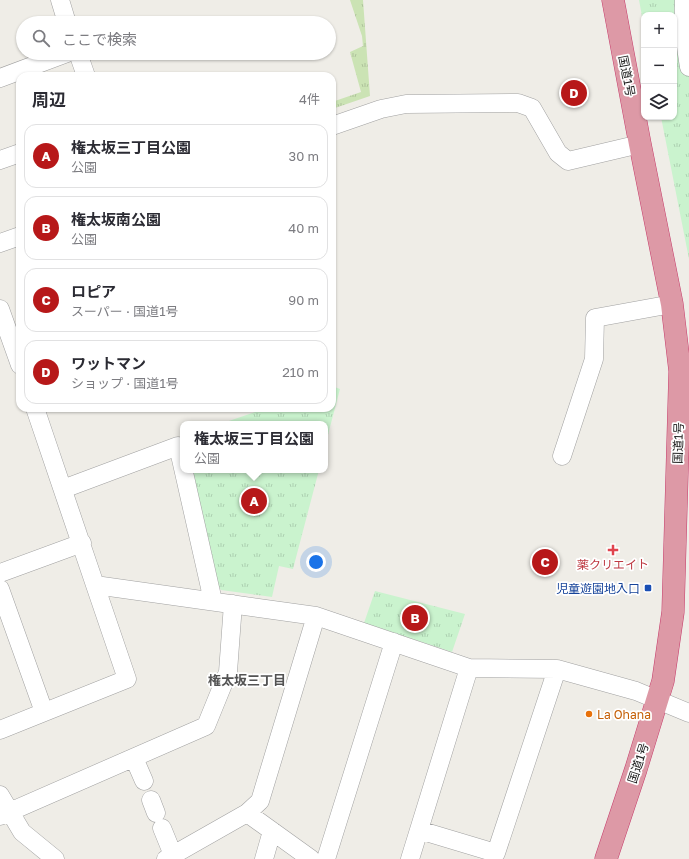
<!DOCTYPE html>
<html lang="ja">
<meta charset="utf-8">
<style>
body{margin:0;font-family:"Golos Text","Noto Sans JP",sans-serif;background:#f7f7f7;color:#2b2b33}
.controls{position:absolute;right:12px;top:12px;display:grid;overflow:hidden;border-radius:8px;box-shadow:0 1px 3px #0004}
.controls button{width:36px;height:36px;display:grid;place-items:center;padding:0;border:0;border-bottom:1px solid #e1e1e2;background:#fff;color:#2b2b33;font:20px sans-serif}
.you{position:absolute;left:316px;top:562px;width:14px;height:14px;margin:-10px;border:3px solid #fff;border-radius:50%;background:#1a73e8;box-shadow:0 0 0 6px #1a73e833}
.badge{display:grid;place-items:center;width:26px;height:26px;border-radius:50%;background:#b71819;color:#fff;font-size:13px;font-weight:700}
.pin{position:absolute;translate:-50% -50%;border:2px solid #fff;box-shadow:0 1px 4px #0006}
.popup{position:absolute;left:180px;top:421px;width:148px;height:52px;box-sizing:border-box;display:grid;place-content:center;border-radius:8px;background:#fff;filter:drop-shadow(0 1px 3px #0005);font-size:13px;white-space:nowrap;color:#7c7c81}
.popup b{font-size:15px;color:#2b2b33}
.popup::after{content:'';position:absolute;left:50%;top:100%;margin-left:-8px;border:8px solid transparent;border-top-color:#fff}
.list{margin:0;padding:0;list-style:none}
h2{display:flex;justify-content:space-between;align-items:center;height:52px;margin:0;padding:0 16px;font-size:17px}
h2 small{font-size:13px;font-weight:400;color:#7c7c81}
.list li{display:grid;grid-template-columns:26px 1fr auto;gap:12px;align-items:center;box-sizing:border-box;height:64px;margin:0 8px 8px;padding:0 8px;border:1px solid #e1e1e2;border-radius:12px}
.list b{display:block;font-size:15px;white-space:nowrap}
.list p{margin:0;font-size:13px;white-space:nowrap;color:#7c7c81}
.list em{font-size:13px;font-style:normal;color:#7c7c81}
.icon{flex:none;width:22px;height:22px;fill:none;stroke:currentColor;stroke-width:2;stroke-linecap:round;stroke-linejoin:round}
.map{position:relative;flex:none;width:689px;height:859px;overflow:hidden}
.search{position:absolute;background:#fff;box-shadow:0 1px 3px #0004;left:16px;top:16px;width:320px;height:44px;display:flex;align-items:center;gap:10px;box-sizing:border-box;padding:0 14px;border-radius:22px;color:#7c7c81;font-size:15px}
.panel{position:absolute;background:#fff;box-shadow:0 1px 3px #0004;left:16px;top:72px;width:320px;height:340px;border-radius:12px}
.map>svg:first-child{display:block}
.grass{fill:url(#grass-tufts)}
.park{fill:url(#park-tufts)}
.lines{fill:none;stroke-linecap:round;stroke-linejoin:round}
.minor-casing{stroke:#a1a1a1;stroke-width:19}
.highway-casing{stroke:#c63c6b;stroke-width:23}
.minor{stroke:#fff;stroke-width:18}
.highway{stroke:#dd99a6;stroke-width:22}
.health-dot{fill:#e0444e;stroke:#fff;stroke-width:1.5}
.transit-dot{fill:#1a4fb4;stroke:#fff;stroke-width:1.5}
.food-dot{fill:#e8710a;stroke:#fff;stroke-width:1.5}
.labels{text-anchor:middle;dominant-baseline:central;stroke-width:3.5;stroke-linejoin:round;paint-order:stroke}
.street-label{font-size:12px;fill:#202020;stroke:#fff}
.health-label{font-size:12px;fill:#be3a42;stroke:#fff}
.transit-label{font-size:12px;fill:#164399;stroke:#fff;text-anchor:end}
.food-label{font-size:12px;fill:#c56008;stroke:#fff;text-anchor:start}
.neighbourhood-label{font-size:13px;font-weight:bold;fill:#535353;stroke:#fff}
</style>
<div class="map">
<svg width="689" height="859" viewBox="0 0 689 859">
<defs>
<pattern id="grass-tufts" width="24" height="20" patternUnits="userSpaceOnUse"><rect width="24" height="20" fill="#cbe3b4"/><path d="M3 7l-1-3M5 7V3M7 7l1-3M15 17l-1-3M17 17v-4M19 17l1-3" fill="none" stroke="#aec29a"/></pattern>
<pattern id="park-tufts" width="24" height="20" patternUnits="userSpaceOnUse"><rect width="24" height="20" fill="#caf3ce"/><path d="M3 7l-1-3M5 7V3M7 7l1-3M15 17l-1-3M17 17v-4M19 17l1-3" fill="none" stroke="#add0b1"/></pattern>
</defs>
<rect width="100%" height="100%" fill="#efede7"/>
<path class="grass" d="M350,0H363L370,96L332,109V102L361,92L350,52L363,46L362,36Z"/>
<path class="park" d="M639,0H689V259L661,117H674V15H644V27Z
M332,386L340,389L325,446V424H220L267,408H332Z
M190,470H319L293,569L279,566L272,597L221,590L216,584Z
M375,591L465,614L452,652L364,623Z"/>
<g class="lines">
<defs>
<path id="minor" d="M60,0L67,23
M684,0C683,23 685,44 689,67
M78,53L86,76
M0,78L67,53
M332,126L381,109L406,104L518,103L532,108L558,153L568,161L640,144
M0,160L20,153
M0,243L20,236
M0,309L20,365
M35,408L95,585L316,616L469,668L557,669L636,691L689,713
M562,456L594,359L595,318L672,304
M63,489L178,446L213,601
M0,573L82,543
M0,589L44,712
M0,730L127,679L95,585
M134,758L144,781
M0,795L22,832L55,859
M151,800L156,813
M247,813L311,859
M0,816L206,726L228,672L233,604
M162,828L173,855
M419,830L496,853L557,669
M166,859L247,813L260,801L316,616
M264,859L272,831
M326,859L394,642
M410,859L469,668"/>
<path id="highway" d="M606,859L636,769L663,681L673,612L680,371L672,304L640,144L613,0"/>
</defs>
<use href="#minor" class="minor-casing"/>
<use href="#highway" class="highway-casing"/>
<use href="#minor" class="minor"/>
<use href="#highway" class="highway"/>
</g>
<path class="health-dot" d="M611 544h4v4h4v4h-4v4h-4v-4h-4v-4h4z"/>
<rect class="transit-dot" x="644" y="584" width="8" height="8" rx="2"/>
<circle class="food-dot" cx="589" cy="714" r="4"/>
<g class="labels">
<g class="street-label">
<text transform="translate(627 76) rotate(79)">国道1号</text>
<text transform="translate(678 443) rotate(-88)">国道1号</text>
<text transform="translate(638 763) rotate(-72)">国道1号</text>
</g>
<g class="health-label">
<text x="613" y="564">薬クリエイト</text>
</g>
<g class="transit-label">
<text x="640" y="588">児童遊園地入口</text>
</g>
<g class="food-label">
<text x="597" y="714">La Ohana</text>
</g>
<g class="neighbourhood-label">
<text x="247" y="680">権太坂三丁目</text>
</g>
</g>
</svg>
<div class="controls">
<button>+</button>
<button>−</button>
<button><svg class="icon" aria-label="layers" viewBox="0 0 24 24"><path d="M12 4l9 5-9 5-9-5zM3 14l9 5 9-5"/></svg></button>
</div>
<div class="you"></div>
<div class="pin badge" style="left:254px;top:501px">A</div>
<div class="popup"><b>権太坂三丁目公園</b>公園</div>
<div class="pin badge" style="left:415px;top:618px">B</div>
<div class="pin badge" style="left:545px;top:562px">C</div>
<div class="pin badge" style="left:574px;top:93px">D</div>
<div class="search"><svg class="icon" aria-label="search" viewBox="0 0 24 24"><circle cx="10" cy="10" r="6"/><path d="M15 15l6 6"/></svg>ここで検索</div>
<section class="panel">
<h2>周辺<small>4件</small></h2>
<ul class="list">
<li><span class="badge">A</span><div><b>権太坂三丁目公園</b><p>公園</p></div><em>30 m</em></li>
<li><span class="badge">B</span><div><b>権太坂南公園</b><p>公園</p></div><em>40 m</em></li>
<li><span class="badge">C</span><div><b>ロピア</b><p>スーパー · 国道1号</p></div><em>90 m</em></li>
<li><span class="badge">D</span><div><b>ワットマン</b><p>ショップ · 国道1号</p></div><em>210 m</em></li>
</ul>
</section>
</div>
